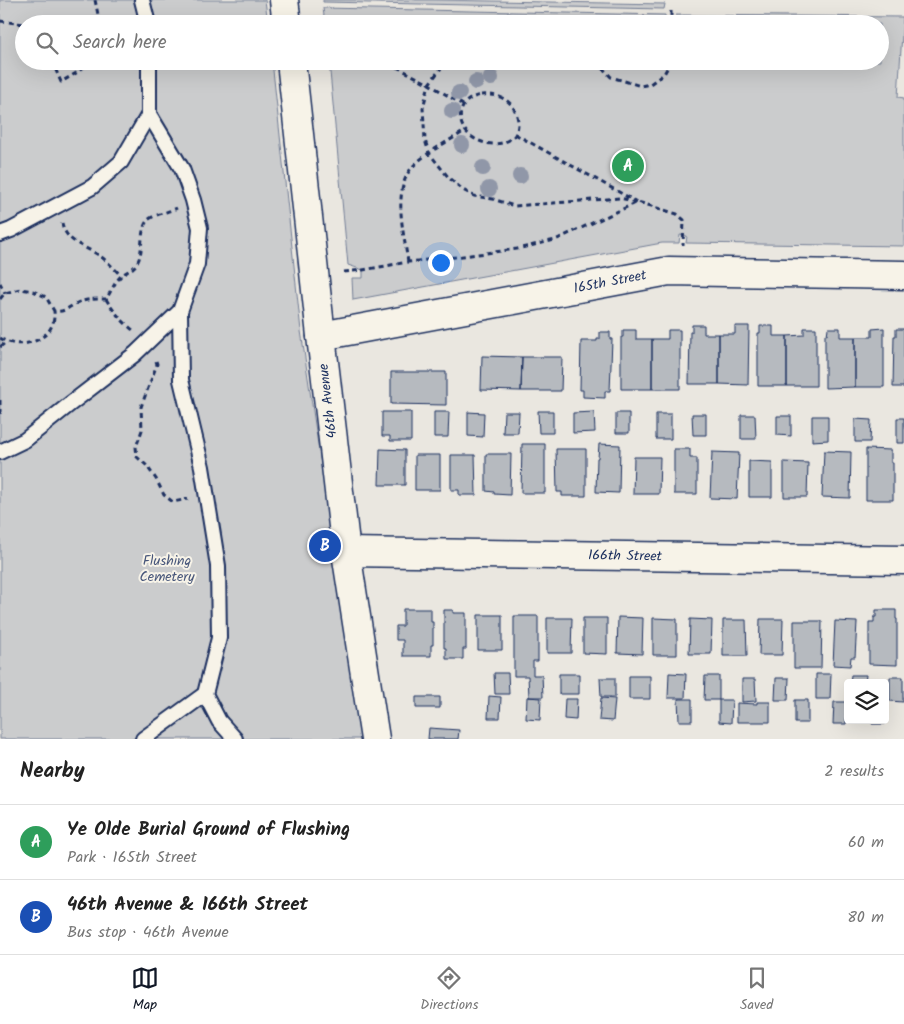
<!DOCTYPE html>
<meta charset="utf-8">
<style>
body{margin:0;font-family:Kalam,sans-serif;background:#f6f6f6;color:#222}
.controls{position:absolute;right:15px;bottom:15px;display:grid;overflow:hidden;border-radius:5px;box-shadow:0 5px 20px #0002}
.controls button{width:45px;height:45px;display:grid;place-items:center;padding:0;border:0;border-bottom:1px solid #e0e0e0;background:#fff;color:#222;font:25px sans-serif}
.you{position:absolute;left:440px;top:262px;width:18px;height:18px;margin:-12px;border:4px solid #fff;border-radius:50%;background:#1a73e8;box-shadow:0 0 0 8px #1a73e833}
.badge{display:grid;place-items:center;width:32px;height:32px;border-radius:50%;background:#111827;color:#fff;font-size:16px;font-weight:700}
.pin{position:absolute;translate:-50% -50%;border:2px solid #fff;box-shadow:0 1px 5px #0006}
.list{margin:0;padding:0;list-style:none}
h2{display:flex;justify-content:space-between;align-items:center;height:65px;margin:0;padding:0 20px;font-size:21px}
h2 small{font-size:16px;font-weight:400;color:#767676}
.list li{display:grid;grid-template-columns:32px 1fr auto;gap:15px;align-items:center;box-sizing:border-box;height:75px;padding:0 20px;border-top:1px solid #e0e0e0}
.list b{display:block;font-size:19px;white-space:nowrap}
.list p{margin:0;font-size:16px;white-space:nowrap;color:#767676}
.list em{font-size:16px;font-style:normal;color:#767676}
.icon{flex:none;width:28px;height:28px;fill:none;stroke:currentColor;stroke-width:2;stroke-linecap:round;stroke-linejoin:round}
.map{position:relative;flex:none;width:904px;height:739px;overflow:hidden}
.search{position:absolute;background:#fff;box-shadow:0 5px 20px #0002;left:15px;right:15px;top:15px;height:55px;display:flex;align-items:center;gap:12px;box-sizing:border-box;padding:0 18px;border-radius:28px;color:#767676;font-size:19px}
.sheet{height:215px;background:#fff}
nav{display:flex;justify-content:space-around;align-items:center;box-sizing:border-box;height:70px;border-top:1px solid #e0e0e0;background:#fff;font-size:14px;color:#767676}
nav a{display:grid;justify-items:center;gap:2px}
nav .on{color:#111827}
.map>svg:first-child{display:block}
.green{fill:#cbcccd;stroke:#737e96}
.building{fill:#b6babf;stroke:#1b2f5e}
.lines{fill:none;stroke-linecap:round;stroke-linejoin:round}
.service-casing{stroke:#1b2f5e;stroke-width:18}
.minor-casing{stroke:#1b2f5e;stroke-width:31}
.tertiary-casing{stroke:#1b2f5e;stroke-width:31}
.path{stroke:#1b2f5e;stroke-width:3;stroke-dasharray:5 4;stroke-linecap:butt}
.service{stroke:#f7f3e8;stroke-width:14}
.minor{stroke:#f7f3e8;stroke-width:28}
.tertiary{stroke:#f7f3e8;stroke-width:28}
.tree{fill:#9097a8}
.labels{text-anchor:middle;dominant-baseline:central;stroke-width:4;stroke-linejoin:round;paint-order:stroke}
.street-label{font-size:14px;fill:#1b2f5e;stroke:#f7f3e8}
.park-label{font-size:14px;fill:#47567a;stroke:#f7f3e8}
</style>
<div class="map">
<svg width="904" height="739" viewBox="0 0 904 739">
<rect width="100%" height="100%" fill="#eae7e0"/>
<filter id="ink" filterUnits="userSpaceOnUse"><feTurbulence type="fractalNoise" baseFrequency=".02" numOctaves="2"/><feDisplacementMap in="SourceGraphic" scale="10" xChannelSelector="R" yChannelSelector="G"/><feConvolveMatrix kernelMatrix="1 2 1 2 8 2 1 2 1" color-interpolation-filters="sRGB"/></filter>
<g filter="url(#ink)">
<path class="green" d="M0,0H265L268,24H24V61H272L301,331L362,739H0Z
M323,0H434L665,4L664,9L323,2Z
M323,8L665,15V21H675L676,15L903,17L898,97L904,98V246L686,243L687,236L680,235L679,243H662L353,300L352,278H363V270L348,265L329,61H880V24H325Z"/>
<path class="building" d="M692,325H704V334H719V384H689L690,332H692Z
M735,326H749L748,385L719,384V334H735Z
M760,326H773V336H787V386H758V333H760Z
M804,328H816V386H787V336L804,335Z
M828,328H840V337H855V387L825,388V334L827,335Z
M884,328V387H855V337H872V329Z
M896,329H904V387H893L894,336H896Z
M623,330H636V339H652V389H621V337H623Z
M668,330H680V389H652V339H668Z
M600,332H610V339H612L610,391H605V398L583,397V390H580L581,341H597V339H600Z
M482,356L522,357L521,391L481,390Z
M522,357H562L561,391H521Z
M391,372H446V405L391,404Z
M538,411H553V433H539Z
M382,412H411V441H390V436H382Z
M434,412H449L448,437H434Z
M468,412L484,413L483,437L468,436Z
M504,412H519L518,433H503Z
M594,412L595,432L573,433V413Z
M616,413H629V433H616Z
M656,414H671V439H656Z
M692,414H706V435H693Z
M741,415H755L756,439H741Z
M777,416H791V436L777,435Z
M812,416H828V440L812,441Z
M897,418H904V443H897Z
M855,419L871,420L870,442H855Z
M522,444H545V493H521Z
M599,444L620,445L619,493L596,492L597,458H598Z
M380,449L405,450V485H379Z
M556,449H586V496H562V492H557Z
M674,449H690V458H697V494H674Z
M866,449L891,450V463H893V500H866Z
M824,451L851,452L850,498L822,497Z
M712,452L739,453L737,499L710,498Z
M486,454H511L510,495L494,494V492L486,491Z
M415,455H440V490H415Z
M451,455H475L476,495H459V490H451Z
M634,457H660L659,494H633Z
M749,461L772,462V497H749Z
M784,462L808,463L807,497H784Z
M403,609H431V622H433V645H431V656H403V640H396V626H403Z
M444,610H453V613H466V649H463V659H446V648H444Z
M876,610H896V619H897V665L869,664V622H874V617H876Z
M478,615H502V650H478Z
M514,616H538V661H533V675H542L543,697H529L528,676H514Z
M618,617L643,618L642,654L617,653Z
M547,618H572L571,653H547Z
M583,618H607V654L583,653Z
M653,618L677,619V655H653Z
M690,619L712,620L711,654H689Z
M760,619H783L782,655H759Z
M723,620H746L747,656H723Z
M794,621H822L821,668H794Z
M835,621L857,622L855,657H851L850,666L833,665Z
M494,673H508L509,694H495Z
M669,673L686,674L685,698H668Z
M559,674H579V694H559Z
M816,674H831L830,699H816Z
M851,675H866L865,683H850Z
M629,676H650V699H629Z
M705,676H719V700H704Z
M890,677H903V702L890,701Z
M600,678H615V697H601Z
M776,678H789L788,700H775Z
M742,679H755L756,701L742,702Z
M489,696L501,697L500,718H488Z
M416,697H440V708H416Z
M527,697L541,698L540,720L526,719Z
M601,698L615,699L613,721L599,720Z
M565,699H577L576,720L564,719Z
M678,699H692V721H679Z
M719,700H732L731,723L719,722Z
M795,700H808V723H795Z
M757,702H770V722H737V703L757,704Z
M834,702H846V724H833Z
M872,720H885V724H872Z
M429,728L459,730L458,739H428Z"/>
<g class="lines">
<defs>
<path id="service" d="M142,0L148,24
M149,61V114L182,169L193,200L200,228L197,264L180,311L181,380L202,467L218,566L219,638L205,694L219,721L235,739
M0,234L11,230L92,187L121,162L149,114
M0,452L25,440L70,404L135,354L180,311
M143,739L205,694"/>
<path id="minor" d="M321,336L669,271L904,275
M346,552L904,560"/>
<path id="tertiary" d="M284,0L287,24
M291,61L321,336L346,552L375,739"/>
</defs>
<use href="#service" class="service-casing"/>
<use href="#minor" class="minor-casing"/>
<use href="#tertiary" class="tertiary-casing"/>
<path class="path" d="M95,0L100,24
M671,11V24
M0,21L24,24
M33,24L36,19L42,17L48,20L50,24
M52,61L61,82L78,72L90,61
M390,61L395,66L429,84L441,68L447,61
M596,61L611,77L641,86L650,84L664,74L671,61
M481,95C497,94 512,98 517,116C519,123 518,129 515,135C512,139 507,141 502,143C482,148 456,133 461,111C463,106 465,102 470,99C473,97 477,96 481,95Z
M463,105L429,84L423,108L425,140L429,153L449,178L463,190L474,196L493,199L514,206L620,198L637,202
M515,134L635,201
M62,223C66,243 85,246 100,256C108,262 115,269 121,276
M408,262C404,234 393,194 410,170C421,155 449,141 465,131
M344,272L363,270L408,262L455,257L517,249L555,240L638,202L677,214L684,220L683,245
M0,283L5,293
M0,299L5,293L20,289L33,291L46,297L54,311C64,313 69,307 77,303C85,299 97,299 106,299C111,292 114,283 121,276C127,271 135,269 138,261C144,250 139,229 148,220C155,214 169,212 177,208
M106,299C113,311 122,321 133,330
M0,338C21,352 57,340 54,311
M0,347L6,342
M156,361L157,364L141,407L142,430L136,447L137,457L146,465L156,479L164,495L173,502L188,499
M0,400V417"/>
<use href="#service" class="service"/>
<use href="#minor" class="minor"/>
<use href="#tertiary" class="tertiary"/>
</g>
<g class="tree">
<circle cx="491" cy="78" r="8"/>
<circle cx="476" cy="82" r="8"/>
<circle cx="459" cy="93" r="8"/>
<circle cx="452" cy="111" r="8"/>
<circle cx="462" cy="145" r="8"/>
<circle cx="483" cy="168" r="8"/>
<circle cx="520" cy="176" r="8"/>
<circle cx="489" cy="189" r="8"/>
</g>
</g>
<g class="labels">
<g class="street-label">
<text transform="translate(610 282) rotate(-11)">165th Street</text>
<text transform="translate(328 401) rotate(-97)">46th Avenue</text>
<text transform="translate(625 556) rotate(1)">166th Street</text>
</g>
<g class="park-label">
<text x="167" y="561">Flushing<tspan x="167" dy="16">Cemetery</tspan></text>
</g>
</g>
</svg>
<div class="controls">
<button><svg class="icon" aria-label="layers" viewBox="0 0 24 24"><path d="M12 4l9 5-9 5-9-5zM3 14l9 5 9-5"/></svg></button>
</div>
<div class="you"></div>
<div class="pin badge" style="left:628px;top:166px;background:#2e9e5b">A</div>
<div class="pin badge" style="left:325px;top:546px;background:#1a4fb4">B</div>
<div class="search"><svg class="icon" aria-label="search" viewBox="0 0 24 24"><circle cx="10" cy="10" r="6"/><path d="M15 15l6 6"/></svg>Search here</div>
</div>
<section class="sheet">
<h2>Nearby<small>2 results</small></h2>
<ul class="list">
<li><span class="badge" style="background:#2e9e5b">A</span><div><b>Ye Olde Burial Ground of Flushing</b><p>Park · 165th Street</p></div><em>60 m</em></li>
<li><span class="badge" style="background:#1a4fb4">B</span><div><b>46th Avenue &amp; 166th Street</b><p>Bus stop · 46th Avenue</p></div><em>80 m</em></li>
</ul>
</section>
<nav>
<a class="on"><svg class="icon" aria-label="map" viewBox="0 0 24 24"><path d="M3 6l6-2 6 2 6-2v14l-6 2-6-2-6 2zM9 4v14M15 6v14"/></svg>Map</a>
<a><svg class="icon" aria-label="directions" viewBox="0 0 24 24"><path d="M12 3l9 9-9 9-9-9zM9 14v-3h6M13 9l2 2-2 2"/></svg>Directions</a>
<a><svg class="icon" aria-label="saved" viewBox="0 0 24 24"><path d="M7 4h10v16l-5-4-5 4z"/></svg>Saved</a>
</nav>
